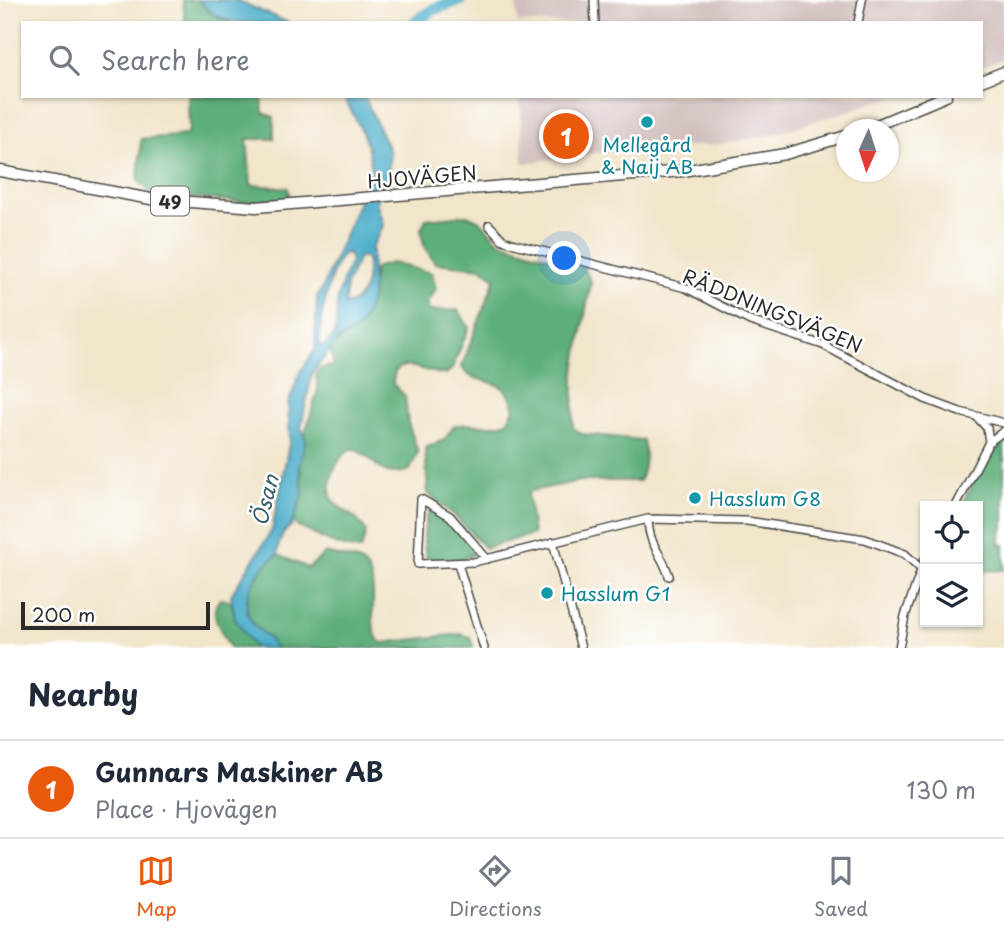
<!DOCTYPE html>
<meta charset="utf-8">
<style>
body{margin:0;font-family:"Playpen Sans",sans-serif;background:#f2f2f3;color:#1f2937}
.controls{position:absolute;right:21px;bottom:21px;display:grid;overflow:hidden;border-radius:0px;box-shadow:0 2px 5px #0004}
.controls button{width:63px;height:63px;display:grid;place-items:center;padding:0;border:0;border-bottom:2px solid #e0e1e3;background:#fff;color:#1f2937;font:35px sans-serif}
.compass{position:absolute;left:836px;top:119px;width:63px;height:63px;border-radius:50%;background:#fff;box-shadow:0 2px 5px #0004;rotate:183deg}
.scale{position:absolute;left:21px;bottom:18px;width:189px;box-sizing:border-box;padding-left:7px;border:4px solid #2b2b2b;border-top:0;font-size:19px;line-height:24px;white-space:nowrap;color:#2b2b2b;-webkit-text-stroke:5px #fff;paint-order:stroke}
.you{position:absolute;left:565px;top:259px;width:24px;height:24px;margin:-18px;border:5px solid #fff;border-radius:50%;background:#1a73e8;box-shadow:0 0 0 10px #1a73e833}
.badge{display:grid;place-items:center;width:46px;height:46px;border-radius:50%;background:#ea580c;color:#fff;font-size:23px;font-weight:700}
.pin{position:absolute;translate:-50% -50%;border:4px solid #fff;box-shadow:0 2px 7px #0006}
.list{margin:0;padding:0;list-style:none}
h2{display:flex;justify-content:space-between;align-items:center;height:91px;margin:0;padding:0 28px;font-size:30px}
h2 small{font-size:23px;font-weight:400;color:#747a83}
.list li{display:grid;grid-template-columns:46px 1fr auto;gap:21px;align-items:center;box-sizing:border-box;height:98px;padding:0 28px;border-top:2px solid #e0e1e3}
.list b{display:block;font-size:26px;white-space:nowrap}
.list p{margin:0;font-size:23px;white-space:nowrap;color:#747a83}
.list em{font-size:23px;font-style:normal;color:#747a83}
.icon{flex:none;width:38px;height:38px;fill:none;stroke:currentColor;stroke-width:2;stroke-linecap:round;stroke-linejoin:round}
.map{position:relative;flex:none;width:1004px;height:648px;overflow:hidden}
.search{position:absolute;background:#fff;box-shadow:0 2px 5px #0004;left:21px;right:21px;top:21px;height:77px;display:flex;align-items:center;gap:18px;box-sizing:border-box;padding:0 24px;border-radius:0px;color:#747a83;font-size:26px}
.sheet{height:189px;background:#fff}
nav{display:flex;justify-content:space-around;align-items:center;box-sizing:border-box;height:98px;border-top:2px solid #e0e1e3;background:#fff;font-size:19px;color:#747a83}
nav a{display:grid;justify-items:center;gap:4px}
nav .on{color:#ea580c}
.map>svg:first-child{display:block}
.industrial{fill:#d1bfbd}
.forest{fill:#5dae7a;stroke:#446c52;stroke-width:2}
.water{fill:#4badca;stroke:#3b6c7a;stroke-width:2;fill-rule:evenodd}
.lines{fill:none;stroke-linecap:round;stroke-linejoin:round}
.river{stroke:#4badca;stroke-width:12}
.minor-casing{stroke:#494743;stroke-width:10}
.primary-casing{stroke:#494743;stroke-width:13}
.minor{stroke:#fff;stroke-width:7}
.primary{stroke:#fff;stroke-width:10}
.culture-dot{fill:#0f9aa8;stroke:#fff;stroke-width:2.5}
.labels{text-anchor:middle;dominant-baseline:central;stroke-width:5;stroke-linejoin:round;paint-order:stroke}
.shield{fill:#fff;stroke:#6b6b6b;stroke-width:2}
.shield-label{font-size:18px;font-weight:bold;fill:#2b2b2b}
.culture-label{font-size:19px;fill:#0d838f;stroke:#fff;text-anchor:start}
.street-label{font-size:19px;fill:#2b2b2b;stroke:#fff}
.water-label{font-size:21px;font-style:italic;fill:#385f6b;stroke:#fff}
</style>
<div class="map">
<svg width="1004" height="648" viewBox="0 0 1004 648">
<rect width="100%" height="100%" fill="#fff"/>
<filter id="ink" filterUnits="userSpaceOnUse"><feTurbulence type="fractalNoise" baseFrequency=".0143" numOctaves="2"/><feDisplacementMap in="SourceGraphic" scale="14" xChannelSelector="R" yChannelSelector="G"/><feConvolveMatrix kernelMatrix="1 2 1 2 8 2 1 2 1" color-interpolation-filters="sRGB"/></filter>
<filter id="wash" filterUnits="userSpaceOnUse"><feTurbulence type="fractalNoise" baseFrequency=".00686" numOctaves="4" result="noise"/><feDisplacementMap in="SourceGraphic" scale="28" xChannelSelector="R" yChannelSelector="G"/><feGaussianBlur stdDeviation="1.57" result="paint"/><feColorMatrix in="noise" values="0 0 0 0 0 0 0 0 0 0 0 0 0 0 0 0 0 1.4 0 .05"/><feComposite in="paint" operator="in"/></filter>
<g filter="url(#wash)">
<rect width="100%" height="100%" fill="#f1e5ca"/>
<path class="industrial" d="M516,0H1004V59L981,67V23H518Z
M520,96H895L771,135L713,145L627,149L523,163Z"/>
<path class="forest" d="M183,0H199L209,13L231,23H185Z
M188,96H262L263,113L274,117V139H247L251,185L288,188L290,200L243,202L153,195L138,180L141,139L186,135L189,130Z
M467,215L480,221L500,242L584,268L591,282L574,376L573,428L582,434L642,440C647,451 645,471 639,481H580L531,491L528,495L533,534L485,548L453,514L428,494L425,448L444,440L454,426C472,421 488,429 507,422L514,409C509,371 468,388 462,366L495,278L481,268L435,263L424,246L421,229L426,219Z
M392,263L432,273L436,289L427,302L429,311L458,310L469,327L452,369L446,374C428,376 393,349 393,384L405,396L408,423L418,452L410,470C376,482 377,455 352,449C343,452 338,461 334,470C318,514 353,504 366,532L361,550C335,548 319,536 296,525L293,521L303,493L299,455L318,389L316,375L319,369L334,365L330,350L332,345L358,329L370,302L374,271L377,267Z
M1004,437V521L999,544L1004,545V570L978,571V506H961L992,447Z
M431,509C447,514 473,539 473,555L458,560H428C422,549 423,518 431,509Z
M326,553C336,557 355,557 363,564C384,583 363,627 381,643L461,634L470,637L474,648H274C272,638 263,635 256,627C234,604 256,569 278,555L308,568Z
M220,599L231,601L235,619L255,648H230C223,633 207,614 220,599Z"/>
<path class="water" d="M199,0H236L289,23C255,23 221,29 199,0Z
M343,96H364L390,152L387,182C368,199 381,210 383,226L372,247V295L367,311L358,329L336,341L312,374L301,427L306,440L299,465L303,493L291,526C283,530 277,546 278,554C256,569 234,604 256,627C263,635 272,638 274,648H255L235,619L231,595L272,530L290,439L288,405L300,372L315,350L317,296L323,287L371,172C371,143 357,121 343,96ZM347,252L351,260C346,272 341,285 338,298C334,315 343,338 320,347C317,329 331,258 347,252ZM359,257H365L367,260C368,279 366,300 345,305L346,285Z"/>
<g class="lines">
<path class="river" d="M414,23L434,9L460,0"/>
</g>
</g>
<g filter="url(#ink)">
<g class="lines">
<defs>
<path id="minor" d="M594,0L595,23
M858,23L862,0
M489,225L503,240L515,244L686,288L750,321L823,345L925,399L960,412L1004,423
M989,442L1004,431
M956,506L989,442L987,428L976,416
M648,519C649,547 661,551 669,576
M553,542L581,648
M487,559L450,516L421,499L418,564L474,562L648,519L747,521L865,539L905,554L920,568
M458,564L484,648
M899,648L905,616L925,559"/>
<path id="primary" d="M981,81L1004,72
M865,130L946,96
M0,171L151,199L256,207L682,171L785,154L846,136"/>
</defs>
<use href="#minor" class="minor-casing"/>
<use href="#primary" class="primary-casing"/>
<use href="#minor" class="minor"/>
<use href="#primary" class="primary"/>
</g>
</g>
<g class="culture-dot">
<circle cx="647" cy="122" r="7"/>
<circle cx="695" cy="498" r="7"/>
<circle cx="547" cy="593" r="7"/>
</g>
<g class="labels">
<rect class="shield" x="151" y="186.5" width="38" height="29" rx="5"/>
<g class="shield-label">
<text x="170" y="201">49</text>
</g>
<g class="culture-label">
<text x="647" y="144" text-anchor="middle">Mellegård<tspan x="647" dy="22">&amp; Naij AB</tspan></text>
<text x="709" y="498">Hasslum G8</text>
<text x="561" y="593">Hasslum G1</text>
</g>
<g class="street-label">
<text transform="translate(422 176) rotate(-5)">HJOVÄGEN</text>
<text transform="translate(773 310) rotate(22)">RÄDDNINGSVÄGEN</text>
</g>
<g class="water-label">
<text transform="translate(264 500) rotate(-76)">Ösan</text>
</g>
</g>
</svg>
<div class="controls">
<button><svg class="icon" aria-label="locate" viewBox="0 0 24 24"><circle cx="12" cy="12" r="6"/><path d="M12 2v4M12 18v4M2 12h4M18 12h4"/></svg></button>
<button><svg class="icon" aria-label="layers" viewBox="0 0 24 24"><path d="M12 4l9 5-9 5-9-5zM3 14l9 5 9-5"/></svg></button>
</div>
<svg class="compass" viewBox="-18 -18 36 36"><path d="M0-13l5 13h-10z" fill="#e53935"/><path d="M0 13l5-13h-10z" fill="#747a83"/></svg>
<div class="scale">200 m</div>
<div class="you"></div>
<div class="pin badge" style="left:566px;top:136px">1</div>
<div class="search"><svg class="icon" aria-label="search" viewBox="0 0 24 24"><circle cx="10" cy="10" r="6"/><path d="M15 15l6 6"/></svg>Search here</div>
</div>
<section class="sheet">
<h2>Nearby<small></small></h2>
<ul class="list">
<li><span class="badge">1</span><div><b>Gunnars Maskiner AB</b><p>Place · Hjovägen</p></div><em>130 m</em></li>
</ul>
</section>
<nav>
<a class="on"><svg class="icon" aria-label="map" viewBox="0 0 24 24"><path d="M3 6l6-2 6 2 6-2v14l-6 2-6-2-6 2zM9 4v14M15 6v14"/></svg>Map</a>
<a><svg class="icon" aria-label="directions" viewBox="0 0 24 24"><path d="M12 3l9 9-9 9-9-9zM9 14v-3h6M13 9l2 2-2 2"/></svg>Directions</a>
<a><svg class="icon" aria-label="saved" viewBox="0 0 24 24"><path d="M7 4h10v16l-5-4-5 4z"/></svg>Saved</a>
</nav>
